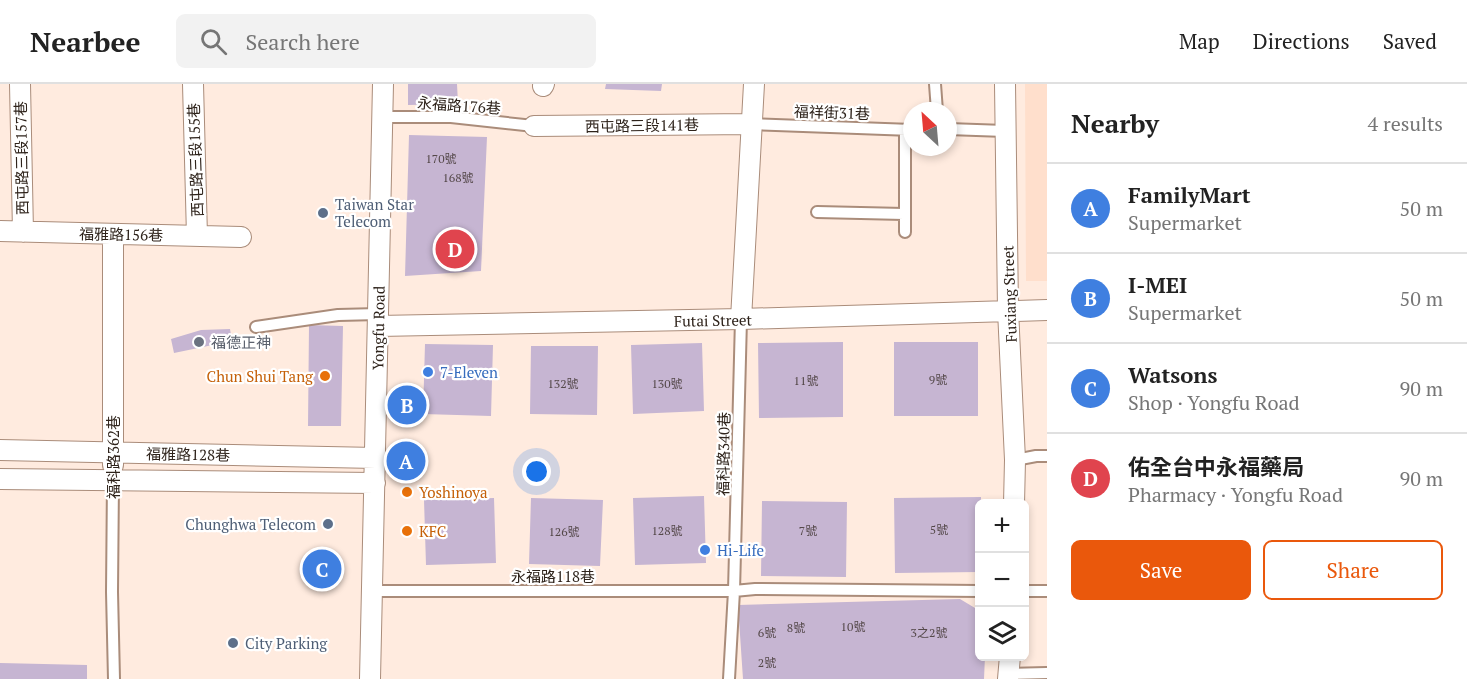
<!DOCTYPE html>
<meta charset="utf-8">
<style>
body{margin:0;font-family:"PT Serif","Noto Sans TC",serif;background:#f2f2f2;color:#222}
.controls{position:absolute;right:18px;bottom:18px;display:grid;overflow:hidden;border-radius:9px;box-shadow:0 3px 9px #0003}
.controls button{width:54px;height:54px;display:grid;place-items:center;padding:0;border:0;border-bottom:2px solid #e0e0e0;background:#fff;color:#222;font:30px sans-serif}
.compass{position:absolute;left:903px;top:18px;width:54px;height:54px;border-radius:50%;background:#fff;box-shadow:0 3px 9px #0003;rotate:334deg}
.you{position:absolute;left:537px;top:388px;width:21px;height:21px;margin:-15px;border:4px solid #fff;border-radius:50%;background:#1a73e8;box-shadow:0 0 0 9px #1a73e833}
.badge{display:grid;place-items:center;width:39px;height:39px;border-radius:50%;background:#ea580c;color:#fff;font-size:20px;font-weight:700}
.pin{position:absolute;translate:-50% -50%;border:3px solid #fff;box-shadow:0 2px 6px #0006}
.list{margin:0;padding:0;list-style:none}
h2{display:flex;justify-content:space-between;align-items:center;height:78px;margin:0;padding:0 24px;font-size:26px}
h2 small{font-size:20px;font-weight:400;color:#767676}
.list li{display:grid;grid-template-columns:39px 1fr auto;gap:18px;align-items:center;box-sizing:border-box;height:90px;padding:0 24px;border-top:2px solid #e0e0e0}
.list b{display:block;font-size:22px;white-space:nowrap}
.list p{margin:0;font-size:20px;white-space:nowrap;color:#767676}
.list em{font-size:20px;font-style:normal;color:#767676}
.actions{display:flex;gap:12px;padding:18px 24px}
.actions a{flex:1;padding:14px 0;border:2px solid #ea580c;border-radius:9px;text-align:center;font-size:21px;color:#ea580c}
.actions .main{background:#ea580c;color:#fff}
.icon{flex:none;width:33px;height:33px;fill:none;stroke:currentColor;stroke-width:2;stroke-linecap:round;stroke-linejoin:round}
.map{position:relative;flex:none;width:1047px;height:595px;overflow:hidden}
header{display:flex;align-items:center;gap:36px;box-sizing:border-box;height:84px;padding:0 30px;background:#fff;border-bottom:2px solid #e0e0e0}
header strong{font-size:28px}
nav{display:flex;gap:33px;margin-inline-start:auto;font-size:21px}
.search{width:420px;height:54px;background:#f2f2f2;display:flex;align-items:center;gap:15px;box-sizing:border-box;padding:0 21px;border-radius:9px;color:#767676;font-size:22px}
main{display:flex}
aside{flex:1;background:#fff}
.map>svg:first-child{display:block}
.built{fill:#ffdfcc}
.building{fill:#c6b5d2}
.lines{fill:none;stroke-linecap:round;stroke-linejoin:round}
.service-casing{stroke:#aa8c7a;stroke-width:14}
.minor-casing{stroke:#aa8c7a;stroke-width:22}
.service{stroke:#fff;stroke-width:10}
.minor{stroke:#fff;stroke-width:20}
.service-dot{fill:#5c6f8a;stroke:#fff;stroke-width:2}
.worship-dot{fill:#6b7280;stroke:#fff;stroke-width:2}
.shop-dot{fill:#3f7fe0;stroke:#fff;stroke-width:2}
.food-dot{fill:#e8710a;stroke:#fff;stroke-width:2}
.labels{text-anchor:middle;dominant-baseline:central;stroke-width:4.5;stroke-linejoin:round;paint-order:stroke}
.number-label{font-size:12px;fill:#544849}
.street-label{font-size:15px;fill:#2e231b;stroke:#fff}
.service-label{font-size:15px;fill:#4e5e75;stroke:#fff;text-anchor:start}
.worship-label{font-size:15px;fill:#5b616d;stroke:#fff;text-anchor:start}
.shop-label{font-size:15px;fill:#366cbe;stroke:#fff;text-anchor:start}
.food-label{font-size:15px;fill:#c56008;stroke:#fff;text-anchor:start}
</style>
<header>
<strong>Nearbee</strong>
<div class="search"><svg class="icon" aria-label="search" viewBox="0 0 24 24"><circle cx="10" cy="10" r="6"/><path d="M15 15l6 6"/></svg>Search here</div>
<nav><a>Map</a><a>Directions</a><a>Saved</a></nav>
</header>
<main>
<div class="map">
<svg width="1047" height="595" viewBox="0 0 1047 595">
<rect width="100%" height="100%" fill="#ffebdf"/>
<path class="built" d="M1025,0H1047V197H1026Z"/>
<path class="building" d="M408,0H457L458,20L408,21Z
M606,0H662L661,7L605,5Z
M409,51L487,53L481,187L405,192Z
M309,241L343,242L341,342H308Z
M230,245L232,257L174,269L171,255L201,246Z
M843,258V333L759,334L758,259Z
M894,258H978V332H894Z
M702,259L704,327L633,330L631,261Z
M425,260L493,261L491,332L423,330Z
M531,262H598L597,331L530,330Z
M704,412L706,479L635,481L633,414Z
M981,413V420H980V488L895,489L894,414Z
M494,414L496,479L426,481L424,416Z
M531,414L603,416L600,482L529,480Z
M762,417L847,418L846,493L761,492Z
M334,466L335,503L310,504L309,467Z
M960,515L980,527V572H985L984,595H743L738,521Z
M0,579L87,581V595H0Z"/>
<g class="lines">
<defs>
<path id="service" d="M935,0L937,27
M382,33H451L534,42
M751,40L912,46
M948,45L1005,47
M817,128L904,130
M905,148V46
M256,243L338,231L379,230
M1015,376L1036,372H1047
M113,396L112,508L114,595
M371,507H734L755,505L980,507
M1024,507H1047
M1009,590L1047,589
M729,595L734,507L741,235"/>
<path id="minor" d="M20,0L23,148
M193,0L197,152
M1005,0L1008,226L1015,376L1014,420
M543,2L544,0
M534,42L751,40
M0,147L241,153
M113,150V381
M741,235L754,0
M378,242L741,235L1047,226
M0,366L376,374
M0,395L375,399
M370,595L383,0
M1008,595L1010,572"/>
</defs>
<use href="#service" class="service-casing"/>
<use href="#minor" class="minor-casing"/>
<use href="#service" class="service"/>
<use href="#minor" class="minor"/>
</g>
<g class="service-dot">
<circle cx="323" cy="129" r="6"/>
<circle cx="328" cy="440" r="6"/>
<circle cx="233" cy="559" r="6"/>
</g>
<circle class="worship-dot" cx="199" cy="258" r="6"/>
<g class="shop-dot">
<circle cx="428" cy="288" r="6"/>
<circle cx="705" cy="466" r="6"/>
</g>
<g class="food-dot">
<circle cx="325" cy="292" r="6"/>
<circle cx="407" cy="408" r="6"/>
<circle cx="407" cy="447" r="6"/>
</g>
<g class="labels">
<g class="number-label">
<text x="441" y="74">170號</text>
<text x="458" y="93">168號</text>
<text x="938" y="295">9號</text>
<text x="806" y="296">11號</text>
<text x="563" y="299">132號</text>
<text x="667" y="299">130號</text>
<text x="939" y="445">5號</text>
<text x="667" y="446">128號</text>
<text x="808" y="446">7號</text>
<text x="564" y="447">126號</text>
<text x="853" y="542">10號</text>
<text x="796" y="543">8號</text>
<text x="767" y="548">6號</text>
<text x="929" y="548">3之2號</text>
<text x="767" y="578">2號</text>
</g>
<g class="street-label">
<text transform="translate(459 21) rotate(4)">永福路176巷</text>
<text transform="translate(832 28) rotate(2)">福祥街31巷</text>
<text transform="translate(642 41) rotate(-1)">西屯路三段141巷</text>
<text transform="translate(21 74) rotate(-91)">西屯路三段157巷</text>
<text transform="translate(195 76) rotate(-92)">西屯路三段155巷</text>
<text transform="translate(121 150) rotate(1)">福雅路156巷</text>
<text transform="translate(1009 210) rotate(-92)">Fuxiang Street</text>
<text transform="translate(713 236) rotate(-1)">Futai Street</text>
<text transform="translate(378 244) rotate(-89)">Yongfu Road</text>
<text transform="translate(188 370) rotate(1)">福雅路128巷</text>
<text transform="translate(723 370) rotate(-89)">福科路340巷</text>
<text transform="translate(113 373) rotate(-90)">福科路362巷</text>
<text x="553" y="492">永福路118巷</text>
</g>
<g class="service-label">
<text x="335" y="120">Taiwan Star<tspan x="335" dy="17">Telecom</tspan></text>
<text x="316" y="440" text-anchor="end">Chunghwa Telecom</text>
<text x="245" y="559">City Parking</text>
</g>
<g class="worship-label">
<text x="211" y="258">福德正神</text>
</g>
<g class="shop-label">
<text x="440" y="288">7-Eleven</text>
<text x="717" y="466">Hi-Life</text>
</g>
<g class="food-label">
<text x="313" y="292" text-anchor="end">Chun Shui Tang</text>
<text x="419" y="408">Yoshinoya</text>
<text x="419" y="447">KFC</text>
</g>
</g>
</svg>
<div class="controls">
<button>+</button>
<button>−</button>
<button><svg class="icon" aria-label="layers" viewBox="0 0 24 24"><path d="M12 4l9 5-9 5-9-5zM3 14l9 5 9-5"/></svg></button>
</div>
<svg class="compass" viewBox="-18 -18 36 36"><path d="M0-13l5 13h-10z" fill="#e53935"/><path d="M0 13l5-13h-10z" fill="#767676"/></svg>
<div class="you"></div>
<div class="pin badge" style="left:406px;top:377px;background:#3f7fe0">A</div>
<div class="pin badge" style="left:407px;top:321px;background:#3f7fe0">B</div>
<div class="pin badge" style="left:322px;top:485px;background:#3f7fe0">C</div>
<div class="pin badge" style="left:455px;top:165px;background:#e0444e">D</div>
</div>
<aside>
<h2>Nearby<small>4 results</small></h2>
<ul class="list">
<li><span class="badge" style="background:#3f7fe0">A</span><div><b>FamilyMart</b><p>Supermarket</p></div><em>50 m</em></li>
<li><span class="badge" style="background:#3f7fe0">B</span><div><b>I-MEI</b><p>Supermarket</p></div><em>50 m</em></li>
<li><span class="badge" style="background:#3f7fe0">C</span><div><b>Watsons</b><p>Shop · Yongfu Road</p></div><em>90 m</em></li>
<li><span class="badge" style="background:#e0444e">D</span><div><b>佑全台中永福藥局</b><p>Pharmacy · Yongfu Road</p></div><em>90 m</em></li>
</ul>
<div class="actions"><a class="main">Save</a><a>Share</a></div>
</aside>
</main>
